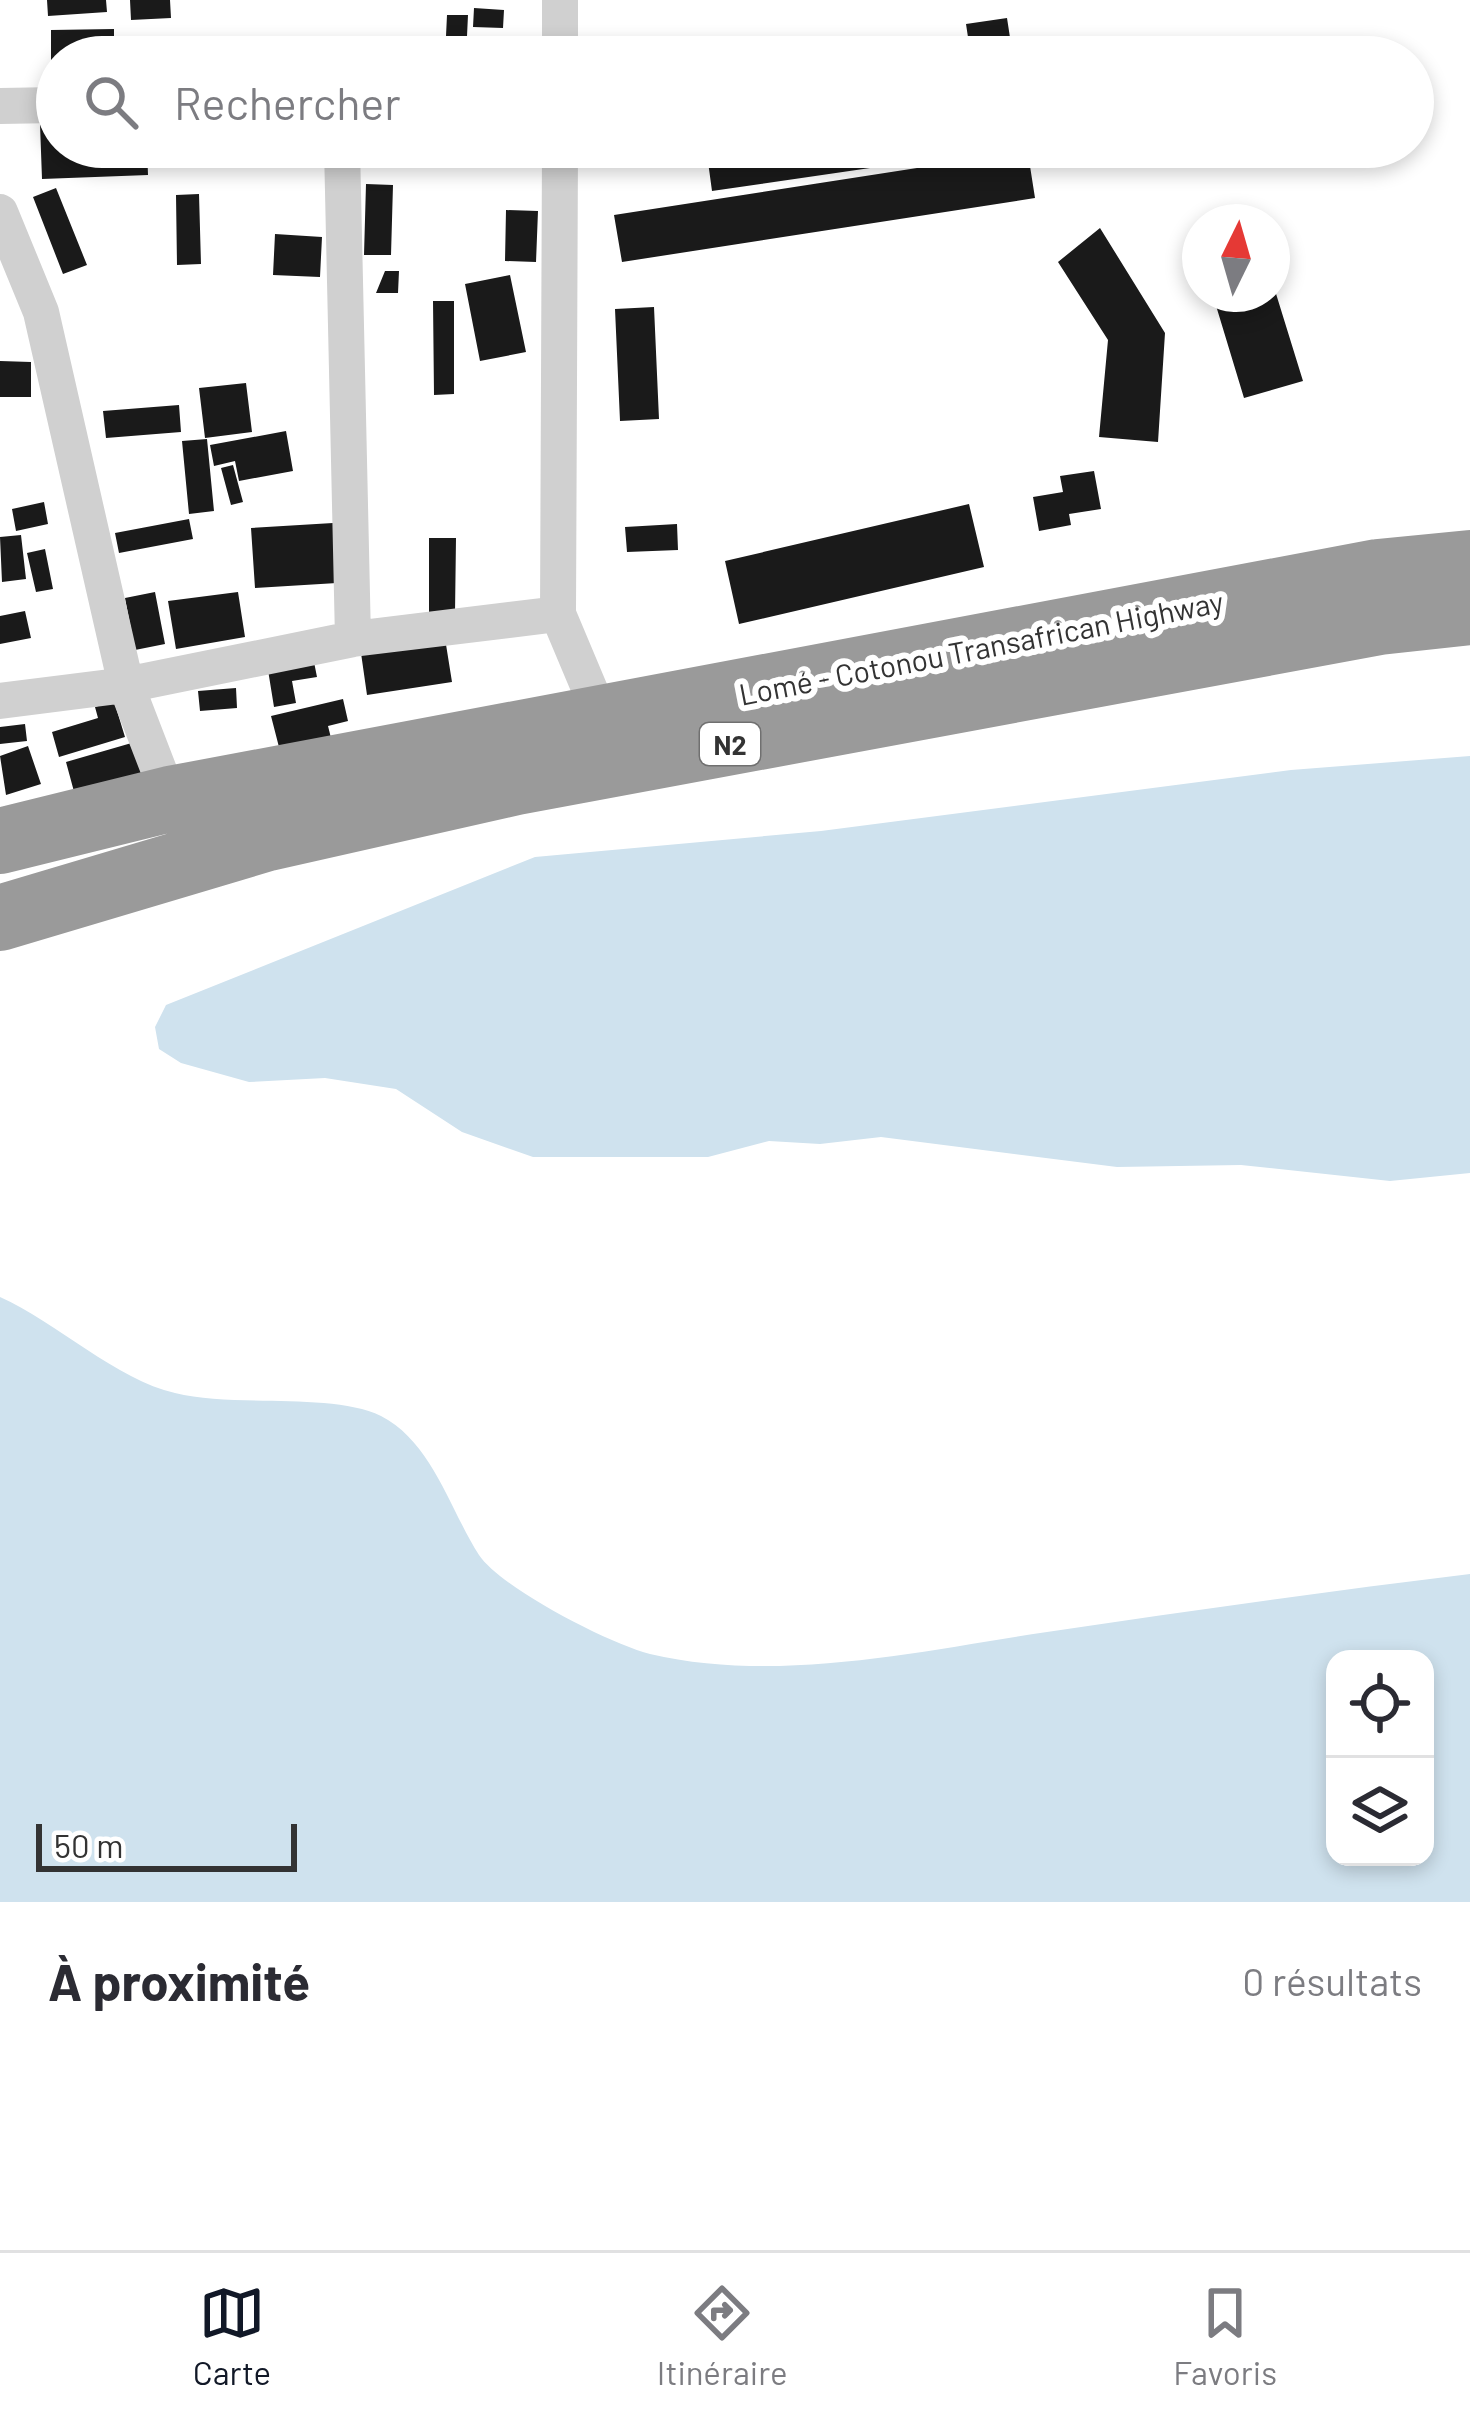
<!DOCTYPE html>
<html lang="fr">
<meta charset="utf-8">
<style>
body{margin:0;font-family:Barlow,sans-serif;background:#f2f2f3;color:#2b2b33}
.controls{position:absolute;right:36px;bottom:36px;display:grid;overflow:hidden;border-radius:24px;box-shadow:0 6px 18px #0003}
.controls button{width:108px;height:108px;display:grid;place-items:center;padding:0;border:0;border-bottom:3px solid #e1e1e2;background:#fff;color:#2b2b33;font:60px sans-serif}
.compass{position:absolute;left:1182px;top:204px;width:108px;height:108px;border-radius:50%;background:#fff;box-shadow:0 6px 18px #0003;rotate:5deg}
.scale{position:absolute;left:36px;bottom:30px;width:261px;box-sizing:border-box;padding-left:12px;border:6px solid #333;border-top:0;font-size:33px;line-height:42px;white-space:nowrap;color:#333;-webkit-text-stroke:9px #fff;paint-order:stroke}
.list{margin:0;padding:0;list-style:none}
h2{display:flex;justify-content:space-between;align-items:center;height:156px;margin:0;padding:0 48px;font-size:51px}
h2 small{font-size:39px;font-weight:400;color:#7c7c81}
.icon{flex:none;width:66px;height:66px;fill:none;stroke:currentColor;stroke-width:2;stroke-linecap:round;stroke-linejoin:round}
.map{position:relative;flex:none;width:1470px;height:1902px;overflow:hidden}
.search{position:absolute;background:#fff;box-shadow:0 6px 18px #0003;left:36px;right:36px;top:36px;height:132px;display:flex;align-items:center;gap:30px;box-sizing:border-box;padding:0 42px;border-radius:66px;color:#7c7c81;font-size:45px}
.sheet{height:348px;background:#fff}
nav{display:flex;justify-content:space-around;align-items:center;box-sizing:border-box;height:168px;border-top:3px solid #e1e1e2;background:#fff;font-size:33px;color:#7c7c81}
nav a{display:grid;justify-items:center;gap:6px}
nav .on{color:#111827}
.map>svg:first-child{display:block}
.water{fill:#cfe2ee;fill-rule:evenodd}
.building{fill:#1a1a1a}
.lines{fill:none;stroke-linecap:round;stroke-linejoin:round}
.street{stroke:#d0d0d0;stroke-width:36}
.highway{stroke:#9a9a9a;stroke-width:66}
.labels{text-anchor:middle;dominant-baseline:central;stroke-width:12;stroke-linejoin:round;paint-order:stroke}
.shield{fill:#fff;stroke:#707070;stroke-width:3}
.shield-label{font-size:27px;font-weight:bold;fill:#333}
.street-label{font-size:30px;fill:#333;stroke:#fff}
</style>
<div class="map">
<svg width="1470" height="1902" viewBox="0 0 1470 1902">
<rect width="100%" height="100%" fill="#fff"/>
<path class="water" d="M1470,756V1173L1390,1181L1241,1165L1117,1167L881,1137L820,1144L769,1141L708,1157H533L462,1132L396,1089L325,1078L249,1082L181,1063L159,1049L155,1027L166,1005L535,857L821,831L1291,770Z
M0,1297C56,1322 117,1380 175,1393C235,1408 332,1392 381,1416C432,1442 450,1510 479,1555C502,1589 610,1644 650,1654C778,1684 920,1651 1047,1632C1188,1611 1329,1591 1470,1574V1902H0ZM1335,1659H1425V1857H1335Z"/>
<path class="building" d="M47,0H106L107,12L48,16Z
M130,0H170L171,18L131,20Z
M474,8L504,10L503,28L473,27Z
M447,15H468L466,57H445Z
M1007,18L1013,57H971L966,24Z
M114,29V57H57V99H51V30Z
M723,39L752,57H691L695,49Z
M153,43L195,46L194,57H152Z
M57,123V147H147L148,175L42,179L40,124Z
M156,147H220L219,160L155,159Z
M624,147H653L652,168L623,167Z
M706,147H923L925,160L712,191Z
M986,147H1027L1035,198L622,262L614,215L988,157Z
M366,184L393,185L391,255H364Z
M56,188L87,265L63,274L33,197Z
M199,194L201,264L177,265L176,195Z
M506,210L538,211L536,262L505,261Z
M1100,228L1165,333L1158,442L1099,437L1108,340L1058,262Z
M275,234L322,237L320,277L273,275Z
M385,271H399L398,293H376Z
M510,275L526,352L480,361L465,284Z
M1273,284L1303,381L1244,398L1214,299L1272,294Z
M433,301H454V394L434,395Z
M654,307L659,419L620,421L615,309Z
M0,361L31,362V397H0Z
M246,383L252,432L205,438L199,388Z
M179,405L181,432L106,438L103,411Z
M286,431L293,471L239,481L235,461L214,466L210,445Z
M207,439L214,511L189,514L182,441Z
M233,465L243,502L231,505L221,468Z
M1094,471L1101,509L1069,514L1071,525L1039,531L1033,497L1063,492L1060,476Z
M44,502L48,524L16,531L12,509Z
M969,504L984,567L739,624L725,561Z
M189,519L193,539L119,553L115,533Z
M333,523L337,583L255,588L251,528Z
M677,524L678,550L627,552L625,527Z
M21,535L26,579L2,582L0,537Z
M429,538H456L455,613H429Z
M45,549L53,589L36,592L27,553Z
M155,592L165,644L135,650L125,598Z
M238,592L245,637L176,649L168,601Z
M25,611L31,638L0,644V616Z
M444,632L452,682L367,695L360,646Z
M314,662L317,677L292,681L296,703L274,707L268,670Z
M236,688L237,708L200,711L198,691Z
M343,699L348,721L328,726L331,738L280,751L271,716Z
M114,701L125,737L59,757L52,732L98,718L95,707Z
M25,724L27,741L0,744V727Z
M135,742L146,779L76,799L66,762Z
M28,746L41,784L6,795L0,756Z"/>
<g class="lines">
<path class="street" d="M560,57V0
M0,106L57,105
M342,147L353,639
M560,147L558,614L608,733
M0,212L41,312L126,685L170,799
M0,701L126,685L353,639L558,614"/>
<path class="highway" d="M0,841L170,799L1378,572L1470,563
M0,918L268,838L516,782L1379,622L1470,612"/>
</g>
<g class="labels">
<rect class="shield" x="700" y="723" width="60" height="42" rx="9"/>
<g class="shield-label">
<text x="730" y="744">N2</text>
</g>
<g class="street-label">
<text transform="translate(981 647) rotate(-11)">Lomé - Cotonou Transafrican Highway</text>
</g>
</g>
</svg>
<div class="controls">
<button><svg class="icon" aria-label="locate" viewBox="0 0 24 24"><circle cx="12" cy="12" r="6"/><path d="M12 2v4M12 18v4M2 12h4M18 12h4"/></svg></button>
<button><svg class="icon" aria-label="layers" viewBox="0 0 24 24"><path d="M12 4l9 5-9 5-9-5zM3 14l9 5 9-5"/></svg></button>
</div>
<svg class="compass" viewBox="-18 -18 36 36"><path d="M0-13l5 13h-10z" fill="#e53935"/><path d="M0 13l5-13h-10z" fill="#7c7c81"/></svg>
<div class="scale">50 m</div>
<div class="search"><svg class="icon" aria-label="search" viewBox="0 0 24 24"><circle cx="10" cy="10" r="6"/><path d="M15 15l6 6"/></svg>Rechercher</div>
</div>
<section class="sheet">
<h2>À proximité<small>0 résultats</small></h2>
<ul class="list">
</ul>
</section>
<nav>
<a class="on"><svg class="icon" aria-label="map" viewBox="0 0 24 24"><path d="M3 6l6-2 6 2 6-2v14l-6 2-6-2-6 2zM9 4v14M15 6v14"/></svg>Carte</a>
<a><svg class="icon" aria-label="directions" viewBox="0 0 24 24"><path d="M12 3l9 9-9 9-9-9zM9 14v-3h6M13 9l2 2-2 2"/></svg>Itinéraire</a>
<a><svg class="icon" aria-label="saved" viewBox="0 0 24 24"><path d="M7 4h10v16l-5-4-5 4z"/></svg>Favoris</a>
</nav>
